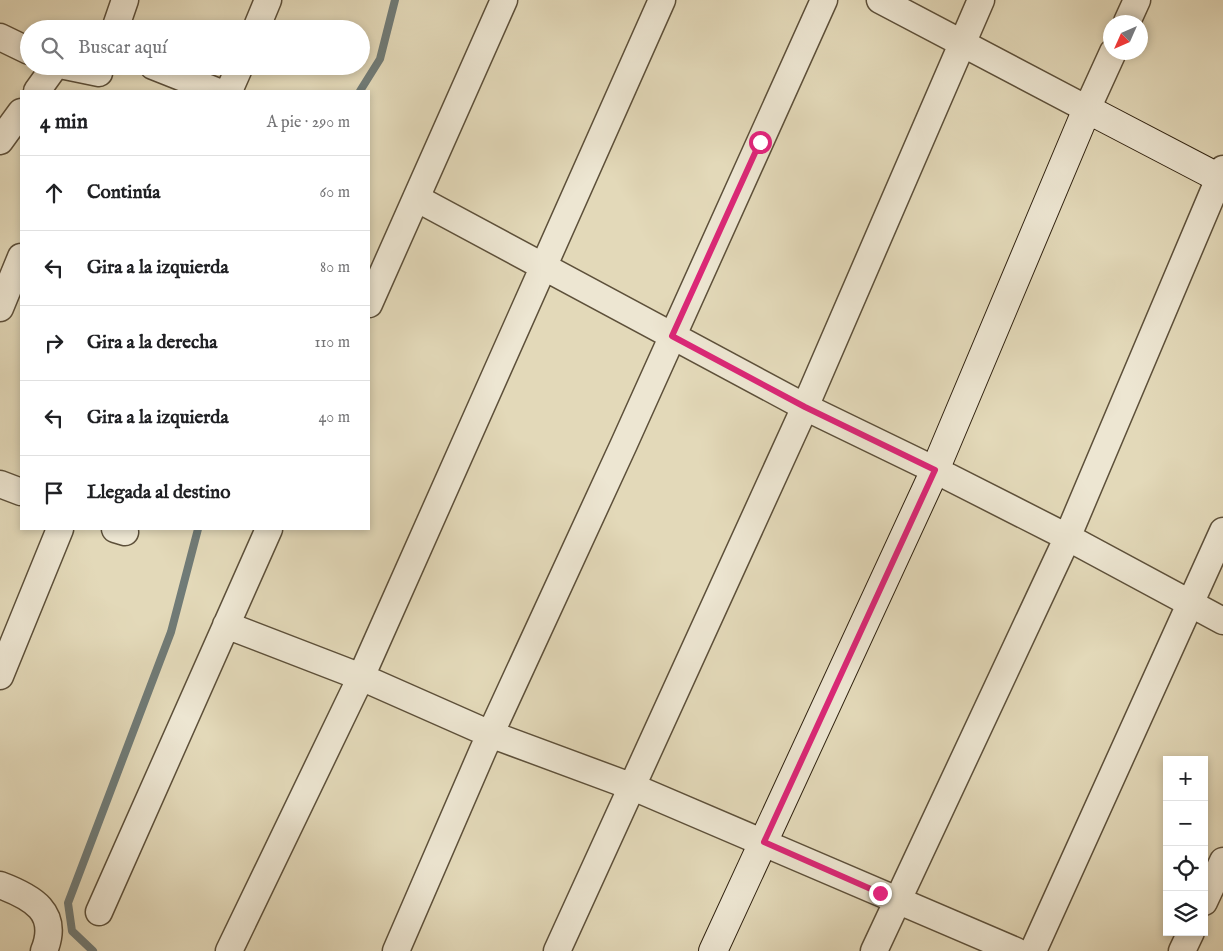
<!DOCTYPE html>
<html lang="es">
<meta charset="utf-8">
<style>
body{margin:0;font-family:"IM FELL English",serif;background:#f6f6f6;color:#202124}
.controls{position:absolute;right:15px;bottom:15px;display:grid;overflow:hidden;border-radius:0px;box-shadow:0 2px 8px #0003}
.controls button{width:45px;height:45px;display:grid;place-items:center;padding:0;border:0;border-bottom:1px solid #e0e0e0;background:#fff;color:#202124;font:25px sans-serif}
.compass{position:absolute;left:1103px;top:15px;width:45px;height:45px;border-radius:50%;background:#fff;box-shadow:0 2px 8px #0003;rotate:225deg}
.stop{position:absolute;width:15px;height:15px;margin:-11px;border:4px solid #db2777;border-radius:50%;background:#fff}
.stop.end{background:#db2777;border-color:#fff;box-shadow:0 1px 5px #0008}
.list{margin:0;padding:0;list-style:none}
h2{display:flex;justify-content:space-between;align-items:center;height:65px;margin:0;padding:0 20px;font-size:21px}
h2 small{font-size:16px;font-weight:400;color:#757577}
.list li{display:grid;grid-template-columns:32px 1fr auto;gap:15px;align-items:center;box-sizing:border-box;height:75px;padding:0 20px;border-top:1px solid #e0e0e0}
.list b{display:block;font-size:19px;white-space:nowrap}
.list em{font-size:16px;font-style:normal;color:#757577}
.icon{flex:none;width:28px;height:28px;fill:none;stroke:currentColor;stroke-width:2;stroke-linecap:round;stroke-linejoin:round}
.map{position:relative;flex:none;width:1223px;height:951px;overflow:hidden}
.search{position:absolute;background:#fff;box-shadow:0 2px 8px #0003;left:20px;top:20px;width:350px;height:55px;display:flex;align-items:center;gap:12px;box-sizing:border-box;padding:0 18px;border-radius:28px;color:#757577;font-size:19px}
.panel{position:absolute;background:#fff;box-shadow:0 2px 8px #0003;left:20px;top:90px;width:350px;height:440px;border-radius:0px}
.map>svg:first-child{display:block}
.lines{fill:none;stroke-linecap:round;stroke-linejoin:round}
.stream{stroke:#707b77;stroke-width:8}
.street-casing{stroke:#5d503a;stroke-width:29}
.secondary-casing{stroke:#302210;stroke-width:30}
.street{stroke:#ede6d2;stroke-width:26}
.secondary{stroke:#ede6d2;stroke-width:28}
.route{stroke:#db2777;stroke-width:6}
</style>
<div class="map">
<svg width="1223" height="951" viewBox="0 0 1223 951">
<rect width="100%" height="100%" fill="#e3d9b9"/>
<filter id="stains"><feTurbulence type="fractalNoise" baseFrequency=".004" numOctaves="4"/><feColorMatrix values="0 0 0 0 .2 0 0 0 0 .09 0 0 0 0 .02 0 0 0 .5 -.17"/></filter>
<radialGradient id="worn" r=".72"><stop offset=".6" stop-color="#630" stop-opacity="0"/><stop offset="1" stop-color="#630" stop-opacity=".3"/></radialGradient>
<g class="lines">
<path class="stream" d="M360,91L380,59L395,0
M93,951L72,931L68,903L171,632L198,529"/>
<defs>
<path id="street" d="M880,0L1087,109L1113,52
M1127,22L1137,0
M115,29L125,0
M256,29L268,0
M0,37L29,51
M65,66L99,73
M153,66L216,91
M37,91L55,66
M229,91L240,66
M0,141L21,112
M416,198L805,407L935,470L1067,537L1223,621
M369,304L504,0
M0,308L21,257
M0,484L21,492
M115,529L125,532
M226,625L361,677L490,734L633,787L1016,951
M0,676L60,529
M0,885C32,897 60,912 44,951
M1204,902L1223,861
M99,912L269,529
M229,951L361,677L662,0
M396,951L483,750L624,444L824,0
M557,951L805,407L981,0
M874,951L1064,545L1223,169
M1033,951L1223,531
M1182,951L1191,932"/>
<path id="secondary" d="M713,951L935,470L1087,109L1223,180"/>
</defs>
<use href="#street" class="street-casing"/>
<use href="#secondary" class="secondary-casing"/>
<use href="#street" class="street"/>
<use href="#secondary" class="secondary"/>
</g>
<g class="lines">
<path class="route" d="M760,142L672,336L805,407L935,470L764,842L880,893"/>
</g>
<rect width="100%" height="100%" filter="url(#stains)"/>
<rect width="100%" height="100%" fill="url(#worn)"/>
</svg>
<div class="controls">
<button>+</button>
<button>−</button>
<button><svg class="icon" aria-label="locate" viewBox="0 0 24 24"><circle cx="12" cy="12" r="6"/><path d="M12 2v4M12 18v4M2 12h4M18 12h4"/></svg></button>
<button><svg class="icon" aria-label="layers" viewBox="0 0 24 24"><path d="M12 4l9 5-9 5-9-5zM3 14l9 5 9-5"/></svg></button>
</div>
<svg class="compass" viewBox="-18 -18 36 36"><path d="M0-13l5 13h-10z" fill="#e53935"/><path d="M0 13l5-13h-10z" fill="#757577"/></svg>
<div class="stop" style="left:760px;top:142px"></div>
<div class="stop end" style="left:880px;top:893px"></div>
<div class="search"><svg class="icon" aria-label="search" viewBox="0 0 24 24"><circle cx="10" cy="10" r="6"/><path d="M15 15l6 6"/></svg>Buscar aquí</div>
<section class="panel">
<h2>4 min<small>A pie · 290 m</small></h2>
<ul class="list">
<li><svg class="icon" aria-label="ahead" viewBox="0 0 24 24"><path d="M12 20V5M6 11l6-6 6 6"/></svg><div><b>Continúa</b></div><em>60 m</em></li>
<li><svg class="icon" aria-label="left" viewBox="0 0 24 24"><path d="M17 20v-9H6M10 6l-5 5 5 5"/></svg><div><b>Gira a la izquierda</b></div><em>80 m</em></li>
<li><svg class="icon" aria-label="right" viewBox="0 0 24 24"><path d="M7 20v-9h11M14 6l5 5-5 5"/></svg><div><b>Gira a la derecha</b></div><em>110 m</em></li>
<li><svg class="icon" aria-label="left" viewBox="0 0 24 24"><path d="M17 20v-9H6M10 6l-5 5 5 5"/></svg><div><b>Gira a la izquierda</b></div><em>40 m</em></li>
<li><svg class="icon" aria-label="arrive" viewBox="0 0 24 24"><path d="M6 21V4h12l-3 4 3 4H6"/></svg><div><b>Llegada al destino</b></div></li>
</ul>
</section>
</div>
